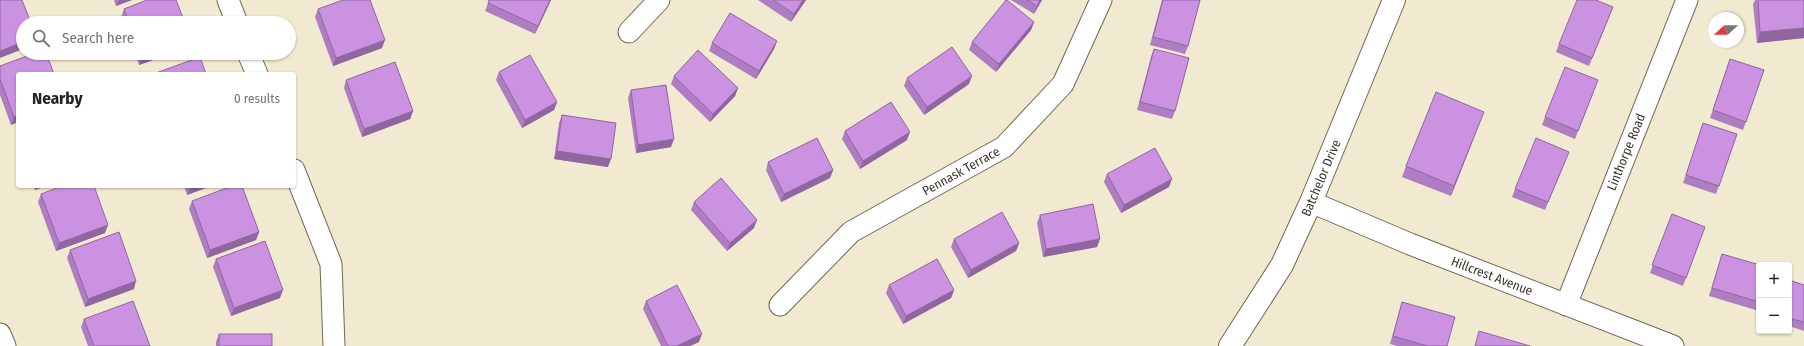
<!DOCTYPE html>
<meta charset="utf-8">
<style>
body{margin:0;font-family:"Fira Sans Condensed",sans-serif;background:#f2f2f2;color:#222}
.controls{position:absolute;right:12px;bottom:12px;display:grid;overflow:hidden;border-radius:4px;box-shadow:0 1px 3px #0004}
.controls button{width:36px;height:36px;display:grid;place-items:center;padding:0;border:0;border-bottom:1px solid #e0e0e0;background:#fff;color:#222;font:20px sans-serif}
.compass{position:absolute;left:1708px;top:12px;width:36px;height:36px;border-radius:50%;background:#fff;box-shadow:0 1px 3px #0004;rotate:249deg}
.list{margin:0;padding:0;list-style:none}
h2{display:flex;justify-content:space-between;align-items:center;height:52px;margin:0;padding:0 16px;font-size:17px}
h2 small{font-size:13px;font-weight:400;color:#767676}
.icon{flex:none;width:22px;height:22px;fill:none;stroke:currentColor;stroke-width:2;stroke-linecap:round;stroke-linejoin:round}
.map{position:relative;flex:none;width:1804px;height:346px;overflow:hidden}
.search{position:absolute;background:#fff;box-shadow:0 1px 3px #0004;left:16px;top:16px;width:280px;height:44px;display:flex;align-items:center;gap:10px;box-sizing:border-box;padding:0 14px;border-radius:22px;color:#767676;font-size:15px}
.panel{position:absolute;background:#fff;box-shadow:0 1px 3px #0004;left:16px;top:72px;width:280px;height:116px;border-radius:4px}
.map>svg:first-child{display:block}
.lines{fill:none;stroke-linecap:round;stroke-linejoin:round}
.minor-casing{stroke:#6f6952;stroke-width:23}
.tertiary-casing{stroke:#6f6952;stroke-width:24}
.minor{stroke:#fff;stroke-width:21}
.tertiary{stroke:#fff;stroke-width:22}
.wall{fill:#af7ec2}
.shaded-wall{fill:#8f669e}
.building{fill:#cc92e2;stroke:#8f669e}
.labels{text-anchor:middle;dominant-baseline:central;stroke-width:3;stroke-linejoin:round;paint-order:stroke}
.street-label{font-size:13px;fill:#37342a;stroke:#fff}
</style>
<div class="map">
<svg width="1804" height="346" viewBox="0 0 1804 346">
<rect width="100%" height="100%" fill="#f1ead0"/>
<g class="lines">
<defs>
<path id="minor" d="M228,0L237,23
M629,32L659,0
M248,53L257,74
M294,170L331,264L334,346
M1311,202L1410,244L1673,346
M780,305L851,232L1004,147L1063,84L1101,0
M1566,305L1687,0
M0,334L5,346"/>
<path id="tertiary" d="M1230,346L1282,265L1311,202L1394,0"/>
</defs>
<use href="#minor" class="minor-casing"/>
<use href="#tertiary" class="tertiary-casing"/>
<use href="#minor" class="minor"/>
<use href="#tertiary" class="tertiary"/>
</g>
<path class="wall" d="M114,0H132L116,6Z
M551,0L535,34L485,11L488,3Z
M758,0H806L791,22Z
M1011,0H1042L1034,14Z
M1162,0H1200L1188,46L1185,54L1150,45Z
M1755,0H1804V38L1757,43L1753,4Z
M124,9L185,23H123L121,17Z
M318,9L382,48L333,66L315,17Z
M1610,15L1589,66L1556,52L1559,44Z
M1034,22L1031,30L996,72L969,50L972,42Z
M777,41L774,49L756,79L709,51L712,43Z
M1154,49L1175,111L1172,119L1137,110L1151,57Z
M135,53H173L139,65Z
M1730,59L1764,70L1743,130L1710,118Z
M0,66L18,122L11,125L0,95Z
M499,72L557,102L554,110L522,128L496,80Z
M674,76L738,88L735,96L710,122L671,84Z
M907,78L969,84L924,115L904,86Z
M346,80L413,111L410,119L362,137L344,88Z
M1595,88L1575,139L1542,125L1545,117Z
M631,90L671,147L636,153L628,98Z
M562,115L608,167L554,159L559,123Z
M1480,122L1451,196L1402,177L1406,166Z
M1703,123L1737,134L1716,194L1683,183Z
M845,131L907,140L860,169L842,139Z
M1566,160L1545,210L1512,197L1515,189Z
M768,162L833,170L830,178L781,202L766,170Z
M1107,174L1169,187L1121,213L1104,182Z
M34,186H46L35,190Z
M184,186H211L187,195Z
M41,194L105,233L56,251L38,202Z
M192,201L259,232L256,240L207,258L189,209Z
M694,202L754,228L727,251L691,210Z
M1672,214L1705,227L1683,286L1650,273Z
M1040,215L1097,247L1043,257L1037,223Z
M954,239L1019,243L1016,251L968,278L951,247Z
M70,250L134,289L85,307L67,258Z
M1722,254L1759,265V311L1709,296Z
M216,259L280,298L231,316L213,267Z
M1789,280L1804,285V331L1789,326Z
M889,285L954,290L951,298L903,324L886,293Z
M646,301L699,342L690,346H661L643,309Z
M1402,302L1447,346H1397L1390,344Z
M84,319L150,346H88L81,327Z
M219,334L272,346H216V342Z"/>
<path class="shaded-wall" d="M119,0H132L116,6Z
M550,0H551L535,34L538,26Z
M803,0H806L791,22L794,14Z
M1040,0H1042L1034,14L1037,6Z
M1034,22L1031,30L996,72L999,64Z
M1804,28V38L1757,43L1760,32Z
M385,40L382,48L333,66L336,58Z
M777,41L774,49L756,79L759,71Z
M23,42V49L0,58V51Z
M154,53H173L139,65L142,57Z
M972,76L969,84L924,115L927,107Z
M738,88L735,96L710,122L713,114Z
M557,102L554,110L522,128L525,120Z
M413,111L410,119L362,137L364,129Z
M1484,112L1480,122L1451,196L1454,186Z
M18,115V122L11,125L14,117Z
M910,132L907,140L860,169L863,161Z
M674,139L671,147L636,153L638,145Z
M557,151L611,159L608,167L554,159Z
M833,170L830,178L781,202L784,194Z
M1172,179L1169,187L1121,213L1124,205Z
M37,186H46L35,190Z
M192,186H211L187,195L190,187Z
M757,220L754,228L727,251L730,243Z
M108,225L105,233L56,251L59,243Z
M259,232L256,240L207,258L210,250Z
M1100,239L1097,247L1043,257L1046,249Z
M1019,243L1016,251L968,278L971,270Z
M136,281L134,289L85,307L88,299Z
M283,290L280,298L231,316L234,308Z
M954,290L951,298L903,324L906,316Z
M702,334L699,342L690,346H677Z"/>
<path class="building" d="M0,0H22L31,23H23V42L0,51Z
M147,0H176L185,23H129L124,9Z
M343,0H370L385,40L336,58L318,9Z
M489,0H550L538,26L488,3Z
M773,0H803L794,14Z
M1006,0H1007L1034,22L999,64L972,42Z
M1027,0H1040L1037,6Z
M1163,0H1200L1188,46L1153,37Z
M1577,0H1596L1613,7L1592,58L1559,44Z
M1758,0H1804V28L1760,32Z
M730,13L777,41L759,71L712,43Z
M952,47L972,76L927,107L907,78Z
M1154,49L1189,58L1175,111L1140,102Z
M698,50L738,88L713,114L674,76Z
M35,53H46L54,74H18V115L14,117L0,79V66Z
M141,53H154L142,57Z
M530,55L557,102L525,120L499,72Z
M200,57L206,74H153Z
M1730,59L1764,70L1746,122L1713,110Z
M395,62L413,111L364,129L346,80Z
M1565,67L1598,80L1578,131L1545,117Z
M666,85L674,139L638,145L631,90Z
M1436,92L1484,112L1454,186L1406,166Z
M891,102L910,132L863,161L845,131Z
M562,115L616,123L611,159L557,151Z
M1703,123L1737,134L1719,186L1686,175Z
M817,138L833,170L784,194L768,162Z
M1536,138L1569,152L1548,202L1515,189Z
M1155,148L1172,179L1124,205L1107,174Z
M721,178L757,220L730,243L694,202Z
M62,186H94L108,225L59,243L41,194Z
M232,186H242L259,232L210,250L192,201Z
M1093,204L1100,239L1046,249L1040,215Z
M1002,212L1019,243L971,270L954,239Z
M1672,214L1705,227L1686,278L1652,265Z
M119,232L136,281L88,299L70,250Z
M265,241L283,290L234,308L216,259Z
M1722,254L1760,265H1759V302L1712,288Z
M937,259L954,290L906,316L889,285Z
M1789,280L1804,285V322L1789,318Z
M677,285L702,334L677,346H668L646,301Z
M133,301L150,346H94L84,319Z
M1402,302L1455,317L1447,346H1427L1393,336Z
M1479,331L1530,346H1475Z
M219,334H272V346H219Z"/>
<g class="labels">
<g class="street-label">
<text transform="translate(1626 152) rotate(-68)">Linthorpe Road</text>
<text transform="translate(961 171) rotate(-29)">Pennask Terrace</text>
<text transform="translate(1321 178) rotate(-67)">Batchelor Drive</text>
<text transform="translate(1492 276) rotate(21)">Hillcrest Avenue</text>
</g>
</g>
</svg>
<div class="controls">
<button>+</button>
<button>−</button>
</div>
<svg class="compass" viewBox="-18 -18 36 36"><path d="M0-13l5 13h-10z" fill="#e53935"/><path d="M0 13l5-13h-10z" fill="#767676"/></svg>
<div class="search"><svg class="icon" aria-label="search" viewBox="0 0 24 24"><circle cx="10" cy="10" r="6"/><path d="M15 15l6 6"/></svg>Search here</div>
<section class="panel">
<h2>Nearby<small>0 results</small></h2>
<ul class="list">
</ul>
</section>
</div>
